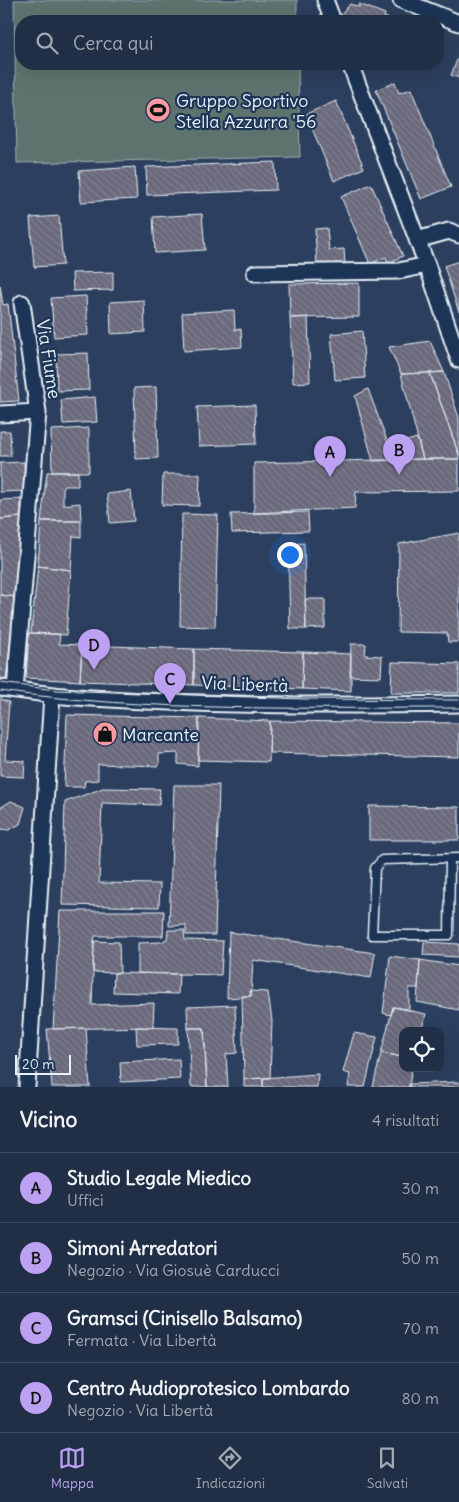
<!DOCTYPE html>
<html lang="it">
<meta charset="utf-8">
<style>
body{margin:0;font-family:Delius,sans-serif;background:#29374d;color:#f1f3f6}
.controls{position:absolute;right:15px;bottom:15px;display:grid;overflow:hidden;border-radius:10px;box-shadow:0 5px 20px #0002}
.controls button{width:45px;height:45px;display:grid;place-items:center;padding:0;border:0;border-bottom:1px solid #3e4a5f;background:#212f46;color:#f1f3f6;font:25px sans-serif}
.scale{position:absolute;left:15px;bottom:12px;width:56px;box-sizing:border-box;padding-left:5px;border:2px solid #e8f1f8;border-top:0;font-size:14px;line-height:18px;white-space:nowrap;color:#e8f1f8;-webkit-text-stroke:4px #1d3557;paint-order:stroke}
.you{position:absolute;left:289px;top:554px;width:18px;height:18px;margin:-12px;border:4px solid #fff;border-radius:50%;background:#1a73e8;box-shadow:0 0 0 8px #1a73e833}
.badge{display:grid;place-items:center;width:32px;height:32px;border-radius:50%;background:#bca0f2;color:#111;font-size:16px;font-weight:700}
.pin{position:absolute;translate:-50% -41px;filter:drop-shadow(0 1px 2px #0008)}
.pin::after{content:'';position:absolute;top:26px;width:18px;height:15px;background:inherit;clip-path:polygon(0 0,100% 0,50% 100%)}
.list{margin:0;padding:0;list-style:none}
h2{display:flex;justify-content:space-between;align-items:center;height:65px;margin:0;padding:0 20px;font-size:21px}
h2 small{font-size:16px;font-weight:400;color:#a2a9b3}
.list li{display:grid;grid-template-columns:32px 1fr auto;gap:15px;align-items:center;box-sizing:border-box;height:70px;padding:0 20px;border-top:1px solid #3e4a5f}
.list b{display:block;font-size:19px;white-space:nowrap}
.list p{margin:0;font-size:16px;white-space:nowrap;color:#a2a9b3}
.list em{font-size:16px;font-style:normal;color:#a2a9b3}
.icon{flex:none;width:28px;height:28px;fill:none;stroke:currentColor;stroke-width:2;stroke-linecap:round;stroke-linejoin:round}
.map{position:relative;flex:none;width:459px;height:1087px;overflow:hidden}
.search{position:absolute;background:#212f46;box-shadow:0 5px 20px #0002;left:15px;right:15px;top:15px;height:55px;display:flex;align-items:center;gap:12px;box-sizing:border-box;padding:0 18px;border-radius:20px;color:#a2a9b3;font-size:19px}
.sheet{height:345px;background:#212f46}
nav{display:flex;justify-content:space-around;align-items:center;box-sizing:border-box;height:70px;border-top:1px solid #3e4a5f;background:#212f46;font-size:14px;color:#a2a9b3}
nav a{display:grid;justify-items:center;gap:2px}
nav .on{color:#bca0f2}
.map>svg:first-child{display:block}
.park{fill:#5e736e;stroke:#a3b2b3}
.building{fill:url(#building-back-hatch);stroke:#e8f1f8}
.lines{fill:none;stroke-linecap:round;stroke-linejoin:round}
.service-casing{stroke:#e8f1f8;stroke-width:11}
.minor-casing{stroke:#e8f1f8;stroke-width:19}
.service{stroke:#1d3557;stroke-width:8}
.minor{stroke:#1d3557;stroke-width:15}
.tram{stroke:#e8f1f8;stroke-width:1}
.labels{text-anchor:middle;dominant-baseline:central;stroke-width:4.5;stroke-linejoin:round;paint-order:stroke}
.poi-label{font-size:18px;fill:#e8f1f8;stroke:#1d3557;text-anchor:start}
.street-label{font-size:18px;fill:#e8f1f8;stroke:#1d3557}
</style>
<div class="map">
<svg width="459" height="1087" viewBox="0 0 459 1087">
<defs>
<pattern id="building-back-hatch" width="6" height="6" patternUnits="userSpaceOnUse" patternTransform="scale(1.25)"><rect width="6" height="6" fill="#6a697c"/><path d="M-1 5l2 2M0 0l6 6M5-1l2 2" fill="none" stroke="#7f7f8f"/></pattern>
</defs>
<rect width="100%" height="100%" fill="#2c3f5e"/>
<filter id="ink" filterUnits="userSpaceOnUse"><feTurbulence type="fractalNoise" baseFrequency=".02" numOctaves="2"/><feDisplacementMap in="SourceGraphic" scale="10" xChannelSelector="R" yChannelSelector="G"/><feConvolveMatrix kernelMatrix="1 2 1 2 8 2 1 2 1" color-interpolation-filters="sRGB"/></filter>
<g filter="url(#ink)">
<path class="park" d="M14,0H297V21H21V64H298L300,157L17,163Z"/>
<path class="building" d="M350,4L359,7V4L385,14L384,17L396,21H344L341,15Z
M459,55V78L451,75Z
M395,82L399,93L411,89L451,187L421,199L376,90Z
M336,101L364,168L334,181L306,114Z
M275,162L276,190L147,195L146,167Z
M135,167L137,199L81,202L79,171Z
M371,184L403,256L388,263L386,257L370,264L341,197Z
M202,214L205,250L155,253L153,217Z
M59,216L63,265L34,267L30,218Z
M327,228L329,250L344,249L345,264L317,266L315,229Z
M459,261V312L444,266Z
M113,272V290L73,291L72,273Z
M359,283V317L290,318L289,284Z
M0,285L3,305L8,304L19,401L0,402Z
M86,296L88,335L54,337L51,298Z
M144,300L145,332L111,334L110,302Z
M234,310L235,330L241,329L242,347L184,351L182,313Z
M308,317L310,382L293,383L290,318Z
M362,331L365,378L335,380L331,334Z
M430,341L444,372L401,374L389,347Z
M88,353L89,390L57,391L56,354Z
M444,372L459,418V455L430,373Z
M430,373L459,455V459H423L401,374Z
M156,387L158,458L136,459L134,388Z
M368,389L389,446L417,438L423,459L373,461L355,396Z
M95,397L97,422L63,424L61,400Z
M255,405L256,444L199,446L197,407Z
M89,428V472H52L51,430Z
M0,431H10L11,456H0Z
M423,459H459V491L356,492L355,508L254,513V463Z
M24,462L25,491L0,492V463Z
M47,472H78V486H63V505L80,503L81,521H41Z
M163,474H200L199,506L162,505Z
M131,491L134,521L110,523L107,494Z
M21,499V517L0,519V500Z
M308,512L309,531L232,533L231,514Z
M182,514L218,515L215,627L180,626Z
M21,517L16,597L0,595V519Z
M41,521H81V537L73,536L71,570L38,566Z
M459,533V642H448L447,633L398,632L399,544Z
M304,543L306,629H290L288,544Z
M38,566L71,570L66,635L31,633Z
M0,595L16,597L6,679L0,678Z
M305,599H325V628L306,629Z
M29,633L60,634L59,644L82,645L80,681L26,678Z
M351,644H366L365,655L382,656L381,677L350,676Z
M82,645L194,649V685L80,681Z
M194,649L303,652L302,689L194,685Z
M303,652L351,654V691L302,689Z
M392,662L459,664V693H391Z
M0,699L9,702L5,760L25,761L24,777L0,776Z
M67,715L199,718L198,766L178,764V753L159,754V766L98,764V780L85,781L84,787H64Z
M199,718L270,721L269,762L198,760Z
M270,721L459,723V757L269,753Z
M174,785H219L215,935H186V925L169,926Z
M103,788L160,789L159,805L102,803L99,883L160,884L159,907L62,905L65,802Z
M11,801L25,807L20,824L9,830L0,829V808Z
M369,806L459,807V840H369Z
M60,911H164L163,936H95L94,941L92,1005L154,1003L153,1027L53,1029Z
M168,930H184L185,940L223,941L221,975L138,973V943L161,942L167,939Z
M229,932L375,953L371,978L253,960L251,996L227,998Z
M94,941L119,942L120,973L93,972Z
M424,942L459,944V957L423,955Z
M390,956L420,960L418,988H409V1009L393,1007L391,1015L383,1013Z
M420,960L459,966V1010L417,1002Z
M114,973L179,974L178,994L113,992Z
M250,991L268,992L272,1021L270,1078L244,1079L242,996H251Z
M235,1005L237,1053L226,1054L228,1087H207L204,1028H188L187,1007Z
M393,1007L426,1014L421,1031H403V1057L381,1053Z
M136,1027L178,1028V1044L137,1045Z
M86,1028L90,1087H52L47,1029Z
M188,1028H204L207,1087H191Z
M354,1033L377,1037L365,1087H348L350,1074L343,1072Z
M381,1053L403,1057V1068H412L409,1087H373Z
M179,1059L180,1079L121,1082L120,1062Z
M318,1074L317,1087H263V1078Z
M263,1078V1087H244V1079Z
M459,1082V1087H409V1084Z"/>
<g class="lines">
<defs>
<path id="service" d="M450,859L449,935H372L375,868L382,860L459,858"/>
<path id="minor" d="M325,0L333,21
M401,0L459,23
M350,64L427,265L459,360
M417,240L449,231L459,235
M255,273L399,271L427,265
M0,414L38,412
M0,688C21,690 42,694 64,696C195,706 328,706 459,704
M15,690L38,412L22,303
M27,1087L52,695"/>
</defs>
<use href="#service" class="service-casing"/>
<use href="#minor" class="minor-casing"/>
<use href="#service" class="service"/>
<use href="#minor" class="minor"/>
<path class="tram" d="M0,683L56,690L305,699L459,700
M0,691C151,712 306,708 459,708"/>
</g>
</g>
<defs>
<symbol id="stadium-disc" viewBox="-11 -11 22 22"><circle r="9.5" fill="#ff9aa2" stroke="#1d3557"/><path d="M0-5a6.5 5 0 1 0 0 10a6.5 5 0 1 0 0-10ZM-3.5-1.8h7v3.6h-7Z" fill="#111"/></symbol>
<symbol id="shop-disc" viewBox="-11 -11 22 22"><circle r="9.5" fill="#ff9aa2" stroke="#1d3557"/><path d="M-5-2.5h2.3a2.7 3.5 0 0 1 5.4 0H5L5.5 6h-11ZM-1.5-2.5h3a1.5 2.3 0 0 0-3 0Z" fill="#111"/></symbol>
</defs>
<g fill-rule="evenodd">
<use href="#stadium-disc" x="144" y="96" width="28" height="28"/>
<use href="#shop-disc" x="91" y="720" width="28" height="28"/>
</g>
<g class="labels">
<g class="poi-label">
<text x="176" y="100">Gruppo Sportivo<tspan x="176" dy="21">Stella Azzurra '56</tspan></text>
<text x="122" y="734">Marcante</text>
</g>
<g class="street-label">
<text transform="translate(49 359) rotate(81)">Via Fiume</text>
<text transform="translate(245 684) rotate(2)">Via Libertà</text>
</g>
</g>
</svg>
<div class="controls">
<button><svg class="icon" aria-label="locate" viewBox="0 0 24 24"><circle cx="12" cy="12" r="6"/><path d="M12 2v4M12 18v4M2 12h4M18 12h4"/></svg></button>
</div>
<div class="scale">20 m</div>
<div class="you"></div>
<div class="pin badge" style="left:330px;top:477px">A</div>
<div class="pin badge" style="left:399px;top:475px">B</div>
<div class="pin badge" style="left:170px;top:704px">C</div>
<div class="pin badge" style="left:94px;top:670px">D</div>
<div class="search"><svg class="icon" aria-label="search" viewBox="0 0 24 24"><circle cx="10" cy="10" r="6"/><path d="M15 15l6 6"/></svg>Cerca qui</div>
</div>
<section class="sheet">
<h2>Vicino<small>4 risultati</small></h2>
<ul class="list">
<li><span class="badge">A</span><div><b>Studio Legale Miedico</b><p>Uffici</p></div><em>30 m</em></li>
<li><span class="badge">B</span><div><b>Simoni Arredatori</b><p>Negozio · Via Giosuè Carducci</p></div><em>50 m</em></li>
<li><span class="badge">C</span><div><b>Gramsci (Cinisello Balsamo)</b><p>Fermata · Via Libertà</p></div><em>70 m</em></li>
<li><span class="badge">D</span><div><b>Centro Audioprotesico Lombardo</b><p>Negozio · Via Libertà</p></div><em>80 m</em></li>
</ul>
</section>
<nav>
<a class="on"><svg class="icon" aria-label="map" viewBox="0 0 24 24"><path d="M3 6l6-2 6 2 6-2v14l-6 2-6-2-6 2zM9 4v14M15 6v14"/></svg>Mappa</a>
<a><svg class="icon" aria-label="directions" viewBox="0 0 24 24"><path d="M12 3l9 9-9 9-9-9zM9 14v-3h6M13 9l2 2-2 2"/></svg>Indicazioni</a>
<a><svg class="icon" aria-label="saved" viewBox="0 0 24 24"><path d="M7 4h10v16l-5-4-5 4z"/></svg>Salvati</a>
</nav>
